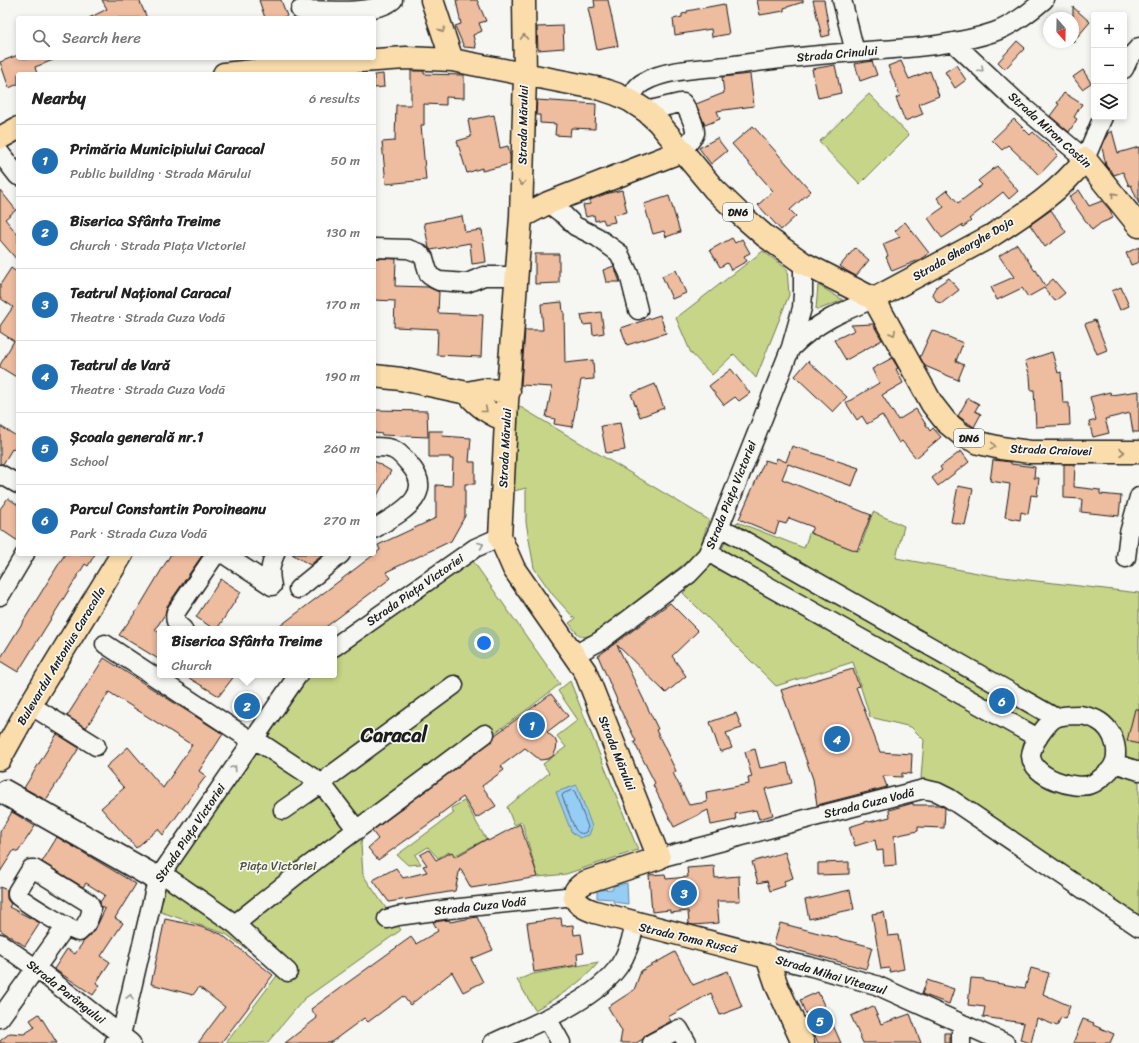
<!DOCTYPE html>
<meta charset="utf-8">
<style>
body{margin:0;font-family:Sriracha,sans-serif;background:#f2f2f2;color:#222}
.controls{position:absolute;right:12px;top:12px;display:grid;overflow:hidden;border-radius:4px;box-shadow:0 2px 6px #0003}
.controls button{width:36px;height:36px;display:grid;place-items:center;padding:0;border:0;border-bottom:1px solid #e0e0e0;background:#fff;color:#222;font:20px sans-serif}
.compass{position:absolute;left:1043px;top:12px;width:36px;height:36px;border-radius:50%;background:#fff;box-shadow:0 2px 6px #0003;rotate:160deg}
.you{position:absolute;left:484px;top:643px;width:14px;height:14px;margin:-10px;border:3px solid #fff;border-radius:50%;background:#1a73e8;box-shadow:0 0 0 6px #1a73e833}
.badge{display:grid;place-items:center;width:26px;height:26px;border-radius:50%;background:#1f6fb2;color:#fff;font-size:13px;font-weight:700}
.pin{position:absolute;translate:-50% -50%;border:2px solid #fff;box-shadow:0 1px 4px #0006}
.popup{position:absolute;left:157px;top:626px;width:180px;height:52px;box-sizing:border-box;display:grid;place-content:center;border-radius:4px;background:#fff;filter:drop-shadow(0 1px 3px #0005);font-size:13px;white-space:nowrap;color:#767676}
.popup b{font-size:15px;color:#222}
.popup::after{content:'';position:absolute;left:50%;top:100%;margin-left:-8px;border:8px solid transparent;border-top-color:#fff}
.list{margin:0;padding:0;list-style:none}
h2{display:flex;justify-content:space-between;align-items:center;height:52px;margin:0;padding:0 16px;font-size:17px}
h2 small{font-size:13px;font-weight:400;color:#767676}
.list li{display:grid;grid-template-columns:26px 1fr auto;gap:12px;align-items:center;box-sizing:border-box;height:72px;padding:0 16px;border-top:1px solid #e0e0e0}
.list b{display:block;font-size:15px;white-space:nowrap}
.list p{margin:0;font-size:13px;white-space:nowrap;color:#767676}
.list em{font-size:13px;font-style:normal;color:#767676}
.icon{flex:none;width:22px;height:22px;fill:none;stroke:currentColor;stroke-width:2;stroke-linecap:round;stroke-linejoin:round}
.map{position:relative;flex:none;width:1139px;height:1043px;overflow:hidden}
.search{position:absolute;background:#fff;box-shadow:0 2px 6px #0003;left:16px;top:16px;width:360px;height:44px;display:flex;align-items:center;gap:10px;box-sizing:border-box;padding:0 14px;border-radius:4px;color:#767676;font-size:15px}
.panel{position:absolute;background:#fff;box-shadow:0 2px 6px #0003;left:16px;top:72px;width:360px;height:484px;border-radius:4px}
.map>svg:first-child{display:block}
.green{fill:#c7d588;stroke:#727852}
.water{fill:#96cdf5;stroke:#65869e}
.lines{fill:none;stroke-linecap:round;stroke-linejoin:round}
.shore{stroke:#4d6373;stroke-width:1}
.building{fill:#eebc9f;stroke:#1c1c1c}
.minor-casing{stroke:#1c1c1c;stroke-width:21}
.major-casing{stroke:#1c1c1c;stroke-width:25}
.minor{stroke:#f6f6f2;stroke-width:18}
.major{stroke:#faddab;stroke-width:22}
.oneway{stroke:#96866b}
.oneway2{stroke:#949492}
.labels{text-anchor:middle;dominant-baseline:central;stroke-width:3.5;stroke-linejoin:round;paint-order:stroke}
.shield{fill:#f6f6f2;stroke:#5d5d5c;stroke-width:1}
.shield-label{font-size:11px;font-weight:bold;fill:#1c1c1c}
.street-label{font-size:12px;fill:#1c1c1c;stroke:#f6f6f2}
.park-label{font-size:12px;fill:#4f543c;stroke:#f6f6f2}
.town-label{font-size:20px;font-weight:bold;fill:#1c1c1c;stroke:#f6f6f2}
</style>
<div class="map">
<svg width="1139" height="1043" viewBox="0 0 1139 1043">
<rect width="100%" height="100%" fill="#f6f6f2"/>
<filter id="ink" filterUnits="userSpaceOnUse"><feTurbulence type="fractalNoise" baseFrequency=".025" numOctaves="2"/><feDisplacementMap in="SourceGraphic" scale="8" xChannelSelector="R" yChannelSelector="G"/><feConvolveMatrix kernelMatrix="1 2 1 2 8 2 1 2 1" color-interpolation-filters="sRGB"/></filter>
<g filter="url(#ink)">
<path class="green" d="M869,94L909,135L860,184L819,142Z
M763,251L787,269L789,295L756,378L734,354L712,375L691,353L676,318Z
M818,285L843,300L820,309H816Z
M517,405L709,520L698,553L594,634C579,640 579,635 569,623L575,619L553,595L534,568L526,522V488L514,491Z
M873,512L904,526L896,558L994,576L1139,593V919L921,778L924,740L911,727L870,717L853,662L776,686L683,593L714,562L737,522L804,548L810,531L859,551Z
M473,561L560,684L524,712L363,828L361,844L363,875L401,930L304,999L267,1043H226L279,973L226,934L158,911L164,883L259,743L267,738L307,677L310,675H334V658Z
M570,681L638,850L566,874L538,877L522,822L514,825L507,807L549,773L543,764L566,747L557,736L578,720L558,691Z
M464,801L486,839L452,857L449,852L438,858L428,847L415,855L421,864L408,865L397,855L454,813L451,808Z
M599,962C581,984 559,996 535,1010L517,980L533,974Z"/>
<path class="water" d="M577,785L592,827L589,835L580,838L574,834L571,831L556,792Z
M627,883L628,904L613,902V899L597,898V890L613,889V886Z"/>
<g class="lines">
<path class="shore" d="M573,790L575,792L588,827L586,832C582,835 578,833 575,829L562,796L563,794Z"/>
</g>
<path class="building" d="M102,0H139L147,18H89L107,9Z
M259,0H281L287,16L280,18H265Z
M456,0H477L486,21L479,23L482,31L473,35L476,48L464,47L455,26L461,24Z
M594,0H608L618,46L597,50L588,8L595,7Z
M757,0H803V2L784,8V11L760,15Z
M813,0H824L830,35L822,37Z
M724,4L729,34L712,37L711,29L675,35L673,19L682,17V14L687,13V11Z
M1073,7L1090,22L1073,42Z
M563,26L564,48L538,50L537,27Z
M1017,41L1025,48L1005,69L998,62Z
M18,55V58L56,59L35,67L37,74H18V84L9,88L0,62Z
M872,61L877,75L860,81L855,64Z
M901,61L909,79L930,71L939,96L919,104L923,114L905,121L896,98L900,96L888,66Z
M835,65L841,93L818,98L812,69Z
M956,65L966,80L955,88L945,72Z
M1083,70L1091,83L1082,89L1073,77Z
M411,71H424V74L464,75V98L446,97V105L424,104V125H421L426,180L386,184L382,142L395,141L396,105H411Z
M383,74L384,87L374,88V75Z
M750,74L754,106L717,111L720,119L705,125L696,104L724,93L722,77Z
M1064,93L1082,104L1074,117L1077,119L1069,132L1050,116L1059,104L1057,103Z
M537,100L596,104L595,129L571,128L570,136L555,135L556,124L540,123V115H536Z
M494,115L500,148L508,146L510,156V164L482,171V168L467,173L457,141L471,137L468,120Z
M1014,119L1030,135L1033,132L1058,155L1039,175L1008,145L1002,150L992,140Z
M753,126L811,191L790,210L796,216L781,230L758,205L773,191L732,144Z
M1112,131L1118,153L1139,147V204L1131,185L1129,186L1123,172L1114,175L1111,170H1110L1106,166L1102,147L1108,133Z
M717,138L727,151L711,164L699,148Z
M997,166L1018,191L1009,199L1003,192L969,219L971,221L963,227L962,225L942,238L928,218L944,207L937,198L947,190L958,203L982,185L978,181Z
M0,190L16,210L5,219L18,235V261L0,240Z
M622,190L627,212L613,215L615,222L605,224L603,219L595,221L594,215L586,217L583,205L590,204V200L605,194Z
M1079,190L1089,206L1102,201L1110,210L1113,218L1101,223L1092,230L1069,197Z
M669,196L680,232L666,237L664,231L653,234L644,204Z
M1051,210L1066,232L1045,247L1030,225Z
M462,216L465,232L482,230L486,262L472,264L470,243L431,250L429,248L424,223Z
M905,222L929,253L919,260L892,271L886,257L888,256L883,244L900,237L895,231Z
M732,238L735,243L742,239L750,253L744,256L747,261L731,270L727,263L720,267L710,250Z
M1017,244L1035,271L1036,270L1045,286L1053,279L1065,293L1055,301L1044,288L1028,297L1022,288L997,300L991,287L1014,277L999,256Z
M1139,247V262L1131,265L1126,253Z
M855,248L869,260L856,276L847,271L840,266Z
M535,254H559V283L535,284Z
M374,258L396,259L395,286L428,287L439,292L438,313L483,315L481,357L437,355L438,329L394,327L395,301L374,300Z
M614,266L620,282H606L603,270Z
M11,268L18,273V378L0,367V365L14,341L0,332V326L13,307L0,298V285Z
M676,270L686,293L672,299L662,276Z
M949,278L959,290L942,303L937,302L933,295L934,290L937,286Z
M1121,287L1129,306L1120,310L1112,291Z
M562,302L563,312L564,311L565,363L593,360L594,379L581,380L572,427L554,424L555,419L546,417L552,387L521,385L525,330H543L541,304Z
M601,312L604,333L593,335L592,324L583,325L581,315Z
M660,315L666,333L627,345L621,328Z
M1095,320L1107,350L1097,354L1085,324Z
M873,324L882,340L846,360L834,340L855,330L851,325Z
M932,330L963,343L956,361L964,365L958,380L925,366L920,357Z
M1052,352L1058,373L1061,372L1063,403H1069L1070,425L1036,427L1034,390H1031L1030,376L1025,361Z
M892,358L898,368L896,369L903,383L882,395L898,420L916,409L930,431L933,428L941,437L916,458L902,441L899,443L882,415L867,424L862,416L857,420L846,403L879,383L872,369Z
M808,361L847,397L833,412L795,376Z
M731,369L750,393L739,401L735,397L724,405L709,386Z
M655,384L664,408L640,417L631,394Z
M1139,391V432H1133L1130,413L1105,419L1109,433L1093,437L1089,422L1096,420L1090,397L1110,392L1111,395Z
M968,398L979,404L975,411L981,414L974,427L958,416Z
M374,410L427,411L428,437L382,435V434L374,433Z
M620,423L625,450L606,453L601,426Z
M0,426L18,437V442L13,450L12,449L3,464H0Z
M429,431H443L442,436L471,438L469,462H475V484H465V516L451,541L386,572L391,578L323,629H276L380,550L378,545L436,518V485L452,486L453,459H450V457H429Z
M792,446L859,468L852,486L788,464L782,479L871,515L857,551L810,533L813,527L789,518L786,524L779,522L775,534L739,519L765,460L775,463L777,458L786,462Z
M961,451L969,462L938,486L932,478L942,470L940,467Z
M993,460L1011,462V464L1035,467L1034,478H1039L1037,496L1031,495L1028,514L1021,512L1020,520L1005,517L1010,484L990,481Z
M374,461L391,471L374,501Z
M1064,464H1075L1074,487L1100,490V494L1121,496L1119,516L1081,512L1082,499L1064,498Z
M958,486L973,489L965,525L951,522Z
M8,498L18,505V541L0,529V509Z
M65,554H95L88,566L85,564L18,672L0,661V659Z
M171,554H203L167,606L165,614L155,630L160,633V660L119,635L138,609Z
M292,554H324L310,565Z
M221,579L241,592L217,629H214L196,617Z
M670,603L698,631L672,656L686,676L666,693L617,645L658,729L656,730L676,771L673,773L689,805L707,802L706,792L749,784L748,778L752,777L745,752L755,749L760,768L787,763L792,783L765,789L773,815L759,819L756,810L735,814L736,820L711,825L708,810L674,827L653,785L655,783L634,742L636,741L616,701L617,700L598,656Z
M104,658L223,734L199,771L206,776L163,835L158,829L136,848L101,808L124,788L106,767L128,747L163,788L192,745L109,692L86,728L67,716Z
M853,669L859,686L856,687L880,752L912,754L911,774L902,773V777L883,776L887,787L817,805L813,779L781,690Z
M184,675H235L219,696Z
M551,694L568,716L547,732L555,739L557,744L556,750L553,756L548,759L540,760L525,748L501,766L504,770L482,786L496,806L476,818L463,797L439,815L440,816L378,860L368,848L378,839L372,831L491,742L495,735Z
M1135,709H1139V744L1127,741Z
M736,713L742,728L726,733L732,748L720,752L710,722Z
M57,734L79,748L46,800L24,788Z
M913,803V805H940L945,808L944,828L918,827V831L894,836L896,865L884,866L883,850L877,851L875,840L855,846L849,827L868,821L869,822L890,817L889,810Z
M12,812L35,826L18,852L14,850L0,872V832Z
M520,824L538,877L471,888L460,868L455,891L389,902L373,880L396,868L403,878L427,872L423,866L427,865L420,855L429,850L436,860L452,852L455,857L487,839L488,841Z
M57,837L136,884L115,918L123,923L101,956L110,962L96,983L100,985L93,995L54,969L67,949L75,954L84,941L90,936L96,928L105,909L101,907L100,902L105,895L86,883L83,887L42,862Z
M785,852L793,878L784,881L785,886L770,891L767,881L758,883L752,862Z
M849,862V874L818,875V863Z
M714,866L715,878L739,876L740,901H717L719,923L693,925L689,924L688,911L670,913V910L652,912L649,875L665,874L666,879L688,877L687,868Z
M0,887L7,890V899L11,904L9,907L40,923L25,946L0,930Z
M850,890L854,909L809,919L805,900Z
M884,912L888,936L898,935L904,969L890,972L889,968L881,969L872,914Z
M477,917L493,950L471,959L483,982L463,992L452,972L410,1005L403,996L368,1022L364,1018L330,1043H285L317,1018L311,1009L411,937L416,944L438,931L433,922L449,920L450,922Z
M561,918L562,926L573,925L574,935L581,934L584,953L577,954L578,965L534,972L527,923Z
M165,919L198,926L221,934L273,975L221,1043H198L225,1007L199,987L193,995L151,984Z
M780,923L872,947L866,969L774,944Z
M675,952L693,985L728,971L742,1007L720,1015L711,993L668,1017L671,1021L647,1034L643,1039L636,1043H620L622,1031L608,1007L634,990L641,971Z
M1031,968L1049,973L1043,994L1070,1006L1065,1019L1061,1017L1057,1026L1037,1018L1031,1043L1020,1040L1024,1023L983,1017L985,1007L968,1005L971,978L984,979V981L1025,988Z
M927,980L954,989L949,1004L922,994Z
M818,992L841,1043H818L800,1000Z
M873,1006L881,1024L910,1014L921,1043H863L851,1016Z
M39,1014L57,1043H0V1041L10,1033L24,1034L35,1027L30,1020Z
M1083,1019L1094,1023L1093,1025L1114,1034L1110,1043H1073Z
M944,1033H950V1043H944Z"/>
<g class="lines">
<defs>
<path id="minor" d="M842,0L855,52
M300,10C323,10 376,15 393,0
M953,42L1017,102L1085,159L1103,117
M1124,69L1129,58L1139,47
M631,101C634,92 636,86 644,82C667,69 701,69 727,66C770,60 813,55 856,52C902,48 950,47 994,32C1012,26 1030,12 1044,0
M646,111L680,103H683C687,108 696,127 695,133C693,139 686,146 682,151
M0,153L18,176
M548,203L564,215L575,226L597,237L619,253L629,274L638,310
M374,248L408,249L419,253L424,258L429,275L435,279L439,281L467,283L484,276H517
M792,347C816,323 842,311 874,299
M374,447C380,447 387,447 392,449C399,451 406,460 410,465C437,497 397,514 374,529
M0,474L18,484
M731,533L1056,718
M219,554L225,555L272,586
M718,558L1038,738
M1126,558L1129,533L1139,497
M272,586C269,573 270,566 275,554
M298,589L341,554
M0,596L25,554
M183,629C176,624 174,620 176,612L213,558L218,554
M105,644L252,741L262,744L321,783L357,830
M334,647L475,548L500,537
M574,655L600,641L689,574L707,555L720,526L791,347L802,308L803,293V263
M30,705L96,746
M1079,715C1085,716 1092,717 1097,720C1115,729 1124,759 1107,773C1102,777 1097,782 1092,784C1075,791 1032,777 1031,756C1031,745 1046,724 1055,718C1062,715 1073,715 1079,715Z
M1114,763L1139,771
M330,776L454,685
M2,794L150,878L153,873L5,789
M283,810L326,780
M659,858L806,819L924,789L937,792L949,798L1139,927
M31,869H34L89,903C95,912 86,926 79,932C71,931 24,902 17,895V892Z
M170,879L235,924L288,972
M387,919L398,916L450,909L575,896
M235,924L304,869L485,734
M0,943L41,972L131,1043
M767,957L812,967L876,985L1005,1043
M0,1018L66,926
M547,1018L561,1043
M114,1043L121,1035L157,880L298,675
M493,1043C533,1024 593,1003 619,966C628,953 632,939 635,923
M652,1043L679,1029L687,1043
M961,1043V1023"/>
<path id="major" d="M432,0L452,60
M524,0L525,75L521,217L507,402L500,537L514,569L585,671L659,858L586,882C564,894 577,906 595,912L767,957L777,986L803,1043
M224,74L317,64L406,58L452,60L601,89L616,94L631,101L646,111L658,122L714,189L741,215L765,236L803,263L874,299
M0,138L18,128
M521,217L548,203L682,151
M874,299L932,404L946,422L962,435L979,443L1001,448L1030,452H1139
M874,299L991,236C1025,214 1061,191 1085,159L1139,226
M374,376L401,379L467,393L482,390L509,391
M467,393C478,406 490,415 506,420
M0,759L30,705L122,554"/>
</defs>
<use href="#minor" class="minor-casing"/>
<use href="#major" class="major-casing"/>
<use href="#minor" class="minor"/>
<use href="#major" class="major"/>
</g>
<defs><path id="oneway-chevron" d="M-2-3.5L2.5 0L-2 3.5" fill="none" stroke-width="1.6" stroke-linecap="round" stroke-linejoin="round"/></defs>
<g class="oneway">
<use href="#oneway-chevron" transform="translate(442 30) rotate(72)"/>
<use href="#oneway-chevron" transform="translate(524 37) rotate(-91)"/>
<use href="#oneway-chevron" transform="translate(522 183) rotate(91)"/>
<use href="#oneway-chevron" transform="translate(1114 195) rotate(-129)"/>
<use href="#oneway-chevron" transform="translate(893 333) rotate(61)"/>
<use href="#oneway-chevron" transform="translate(485 410) rotate(38)"/>
<use href="#oneway-chevron" transform="translate(993 446) rotate(13)"/>
<use href="#oneway-chevron" transform="translate(1122 452)"/>
</g>
<g class="oneway2">
<use href="#oneway-chevron" transform="translate(981 69) rotate(43)"/>
<use href="#oneway-chevron" transform="translate(481 545) rotate(-23)"/>
<use href="#oneway-chevron" transform="translate(234 768) rotate(-56)"/>
<use href="#oneway-chevron" transform="translate(130 997) rotate(-77)"/>
</g>
</g>
<g class="labels">
<g class="shield">
<rect x="723" y="203" width="30" height="18" rx="3"/>
<rect x="954" y="429" width="30" height="18" rx="3"/>
</g>
<g class="shield-label">
<text x="738" y="212">DN6</text>
<text x="969" y="438">DN6</text>
</g>
<g class="street-label">
<text transform="translate(837 54) rotate(-5)">Strada Crinului</text>
<text transform="translate(523 125) rotate(-89)">Strada Mărului</text>
<text transform="translate(1050 130) rotate(42)">Strada Miron Costin</text>
<text transform="translate(963 249) rotate(-30)">Strada Gheorghe Doja</text>
<text transform="translate(505 448) rotate(-87)">Strada Mărului</text>
<text transform="translate(1051 450) rotate(2)">Strada Craiovei</text>
<text transform="translate(731 495) rotate(-68)">Strada Piața Victoriei</text>
<text transform="translate(415 590) rotate(-35)">Strada Piața Victoriei</text>
<text transform="translate(61 656) rotate(-59)">Bulevardul Antonius Caracalla</text>
<text transform="translate(617 753) rotate(68)">Strada Mărului</text>
<text transform="translate(869 803) rotate(-14)">Strada Cuza Vodă</text>
<text transform="translate(190 833) rotate(-56)">Strada Piața Victoriei</text>
<text transform="translate(480 906) rotate(-6)">Strada Cuza Vodă</text>
<text transform="translate(688 938) rotate(13)">Strada Toma Rușcă</text>
<text transform="translate(831 975) rotate(16)">Strada Mihai Viteazul</text>
<text transform="translate(66 992) rotate(38)">Strada Parângului</text>
</g>
<g class="park-label">
<text x="278" y="866">Piața Victoriei</text>
</g>
<g class="town-label">
<text x="394" y="735">Caracal</text>
</g>
</g>
</svg>
<div class="controls">
<button>+</button>
<button>−</button>
<button><svg class="icon" aria-label="layers" viewBox="0 0 24 24"><path d="M12 4l9 5-9 5-9-5zM3 14l9 5 9-5"/></svg></button>
</div>
<svg class="compass" viewBox="-18 -18 36 36"><path d="M0-13l5 13h-10z" fill="#e53935"/><path d="M0 13l5-13h-10z" fill="#767676"/></svg>
<div class="you"></div>
<div class="pin badge" style="left:532px;top:725px">1</div>
<div class="pin badge" style="left:247px;top:706px">2</div>
<div class="popup"><b>Biserica Sfânta Treime</b>Church</div>
<div class="pin badge" style="left:684px;top:893px">3</div>
<div class="pin badge" style="left:837px;top:739px">4</div>
<div class="pin badge" style="left:820px;top:1021px">5</div>
<div class="pin badge" style="left:1002px;top:701px">6</div>
<div class="search"><svg class="icon" aria-label="search" viewBox="0 0 24 24"><circle cx="10" cy="10" r="6"/><path d="M15 15l6 6"/></svg>Search here</div>
<section class="panel">
<h2>Nearby<small>6 results</small></h2>
<ul class="list">
<li><span class="badge">1</span><div><b>Primăria Municipiului Caracal</b><p>Public building · Strada Mărului</p></div><em>50 m</em></li>
<li><span class="badge">2</span><div><b>Biserica Sfânta Treime</b><p>Church · Strada Piața Victoriei</p></div><em>130 m</em></li>
<li><span class="badge">3</span><div><b>Teatrul Național Caracal</b><p>Theatre · Strada Cuza Vodă</p></div><em>170 m</em></li>
<li><span class="badge">4</span><div><b>Teatrul de Vară</b><p>Theatre · Strada Cuza Vodă</p></div><em>190 m</em></li>
<li><span class="badge">5</span><div><b>Școala generală nr.1</b><p>School</p></div><em>260 m</em></li>
<li><span class="badge">6</span><div><b>Parcul Constantin Poroineanu</b><p>Park · Strada Cuza Vodă</p></div><em>270 m</em></li>
</ul>
</section>
</div>
